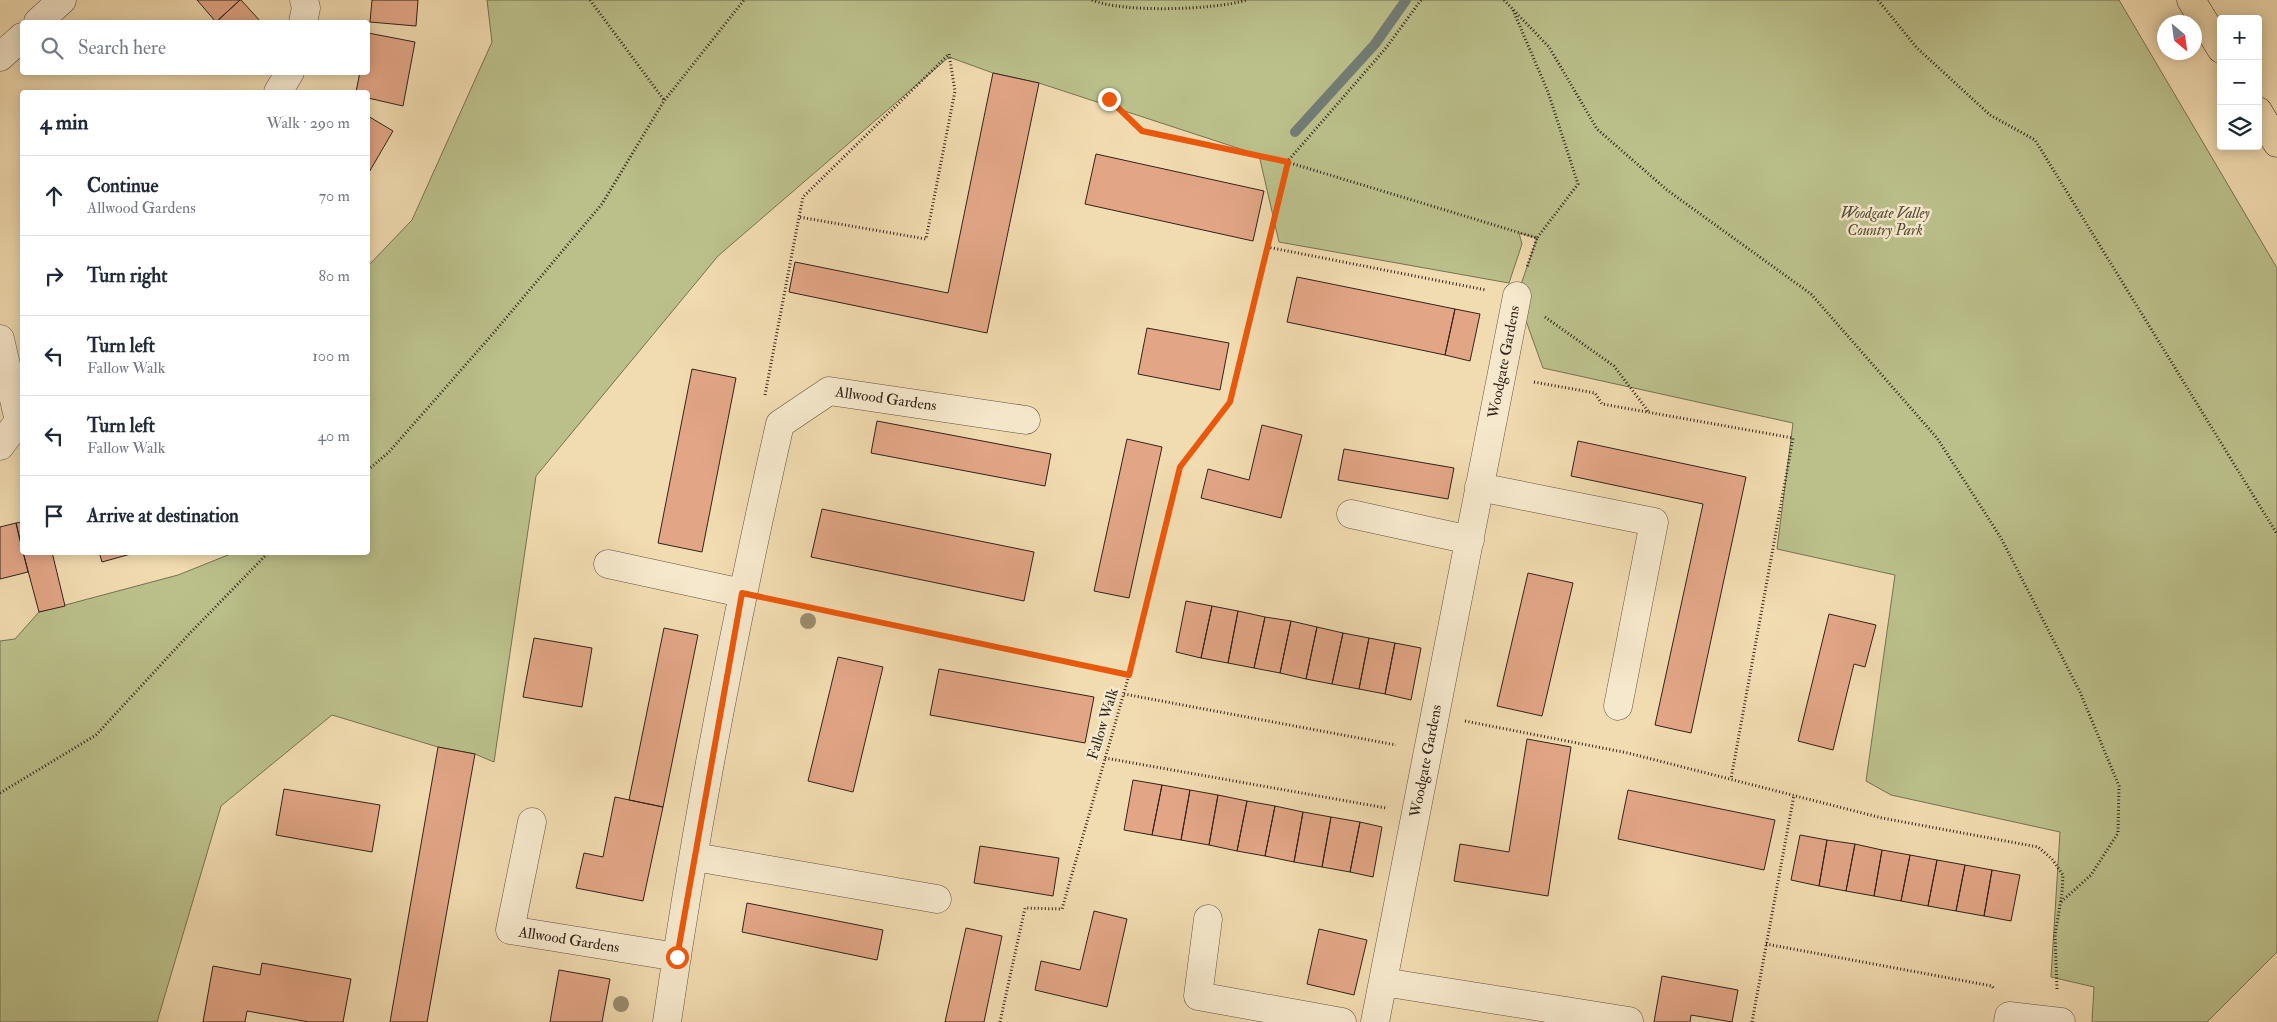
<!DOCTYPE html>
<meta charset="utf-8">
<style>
body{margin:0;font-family:"IM FELL Double Pica",serif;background:#f6f6f7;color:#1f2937}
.controls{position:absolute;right:15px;top:15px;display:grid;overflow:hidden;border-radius:5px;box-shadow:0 2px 12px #0003}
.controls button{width:45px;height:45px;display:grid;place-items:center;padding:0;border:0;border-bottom:1px solid #e0e1e3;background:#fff;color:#1f2937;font:25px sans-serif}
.compass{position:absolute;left:2157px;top:15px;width:45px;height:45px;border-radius:50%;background:#fff;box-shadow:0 2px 12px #0003;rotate:151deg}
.stop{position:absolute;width:15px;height:15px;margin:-11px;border:4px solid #ea580c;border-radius:50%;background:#fff}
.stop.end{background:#ea580c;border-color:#fff;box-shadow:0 1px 5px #0008}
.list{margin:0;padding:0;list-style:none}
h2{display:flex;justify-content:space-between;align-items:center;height:65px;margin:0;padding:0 20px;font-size:21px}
h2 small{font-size:16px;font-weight:400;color:#747a83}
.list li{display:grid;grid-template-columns:32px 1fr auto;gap:15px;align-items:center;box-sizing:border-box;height:80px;padding:0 20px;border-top:1px solid #e0e1e3}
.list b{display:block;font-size:19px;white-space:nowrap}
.list p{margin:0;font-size:16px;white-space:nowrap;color:#747a83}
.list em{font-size:16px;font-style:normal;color:#747a83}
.icon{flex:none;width:28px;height:28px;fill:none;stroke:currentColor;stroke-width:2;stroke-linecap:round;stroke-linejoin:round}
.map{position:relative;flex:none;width:2277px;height:1022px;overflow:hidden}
.search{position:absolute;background:#fff;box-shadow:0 2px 12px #0003;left:20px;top:20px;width:350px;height:55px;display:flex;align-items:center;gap:12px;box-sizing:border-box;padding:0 18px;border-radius:5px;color:#747a83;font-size:19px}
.panel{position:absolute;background:#fff;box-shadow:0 2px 12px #0003;left:20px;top:90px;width:350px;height:465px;border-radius:5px}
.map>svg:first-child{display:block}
.green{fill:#bbc08b;stroke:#767252}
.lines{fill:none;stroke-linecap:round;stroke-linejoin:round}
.stream{stroke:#727d76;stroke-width:10}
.building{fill:#e2a686;stroke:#312319}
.street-casing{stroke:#61513f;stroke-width:29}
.highway-casing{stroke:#312319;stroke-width:29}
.path{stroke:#312319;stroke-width:3;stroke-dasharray:1 2.5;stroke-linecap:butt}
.street{stroke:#f6e8cc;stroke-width:28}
.highway{stroke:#f1dbb0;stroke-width:28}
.tree{fill:#9b8b6d}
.route{stroke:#ea580c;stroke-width:6}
.labels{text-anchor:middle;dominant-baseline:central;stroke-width:5;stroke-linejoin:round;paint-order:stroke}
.park-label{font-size:15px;font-style:italic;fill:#544a36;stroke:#f6e8cc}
.street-label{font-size:15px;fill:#312319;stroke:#f6e8cc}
</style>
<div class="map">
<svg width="2277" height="1022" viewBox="0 0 2277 1022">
<rect width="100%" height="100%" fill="#f1dbb0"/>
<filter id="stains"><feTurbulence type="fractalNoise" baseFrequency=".004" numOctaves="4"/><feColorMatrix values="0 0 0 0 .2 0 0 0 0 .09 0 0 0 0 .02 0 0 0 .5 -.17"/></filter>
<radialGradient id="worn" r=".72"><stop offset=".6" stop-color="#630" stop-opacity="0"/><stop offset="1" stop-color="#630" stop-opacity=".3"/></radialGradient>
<path class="green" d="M487,0H2119L2277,268V952L2207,1022H2092L2094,987L2051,977L2060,832L1891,795L1866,781L1895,575L1777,549L1793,423L1543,368L1517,296L1537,238L1519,233L1522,244L1509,283L1279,242L1259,155L1039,83L993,73L949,57L718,256L536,476L494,762L475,754L438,747L332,715L221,806L157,1022H0V641L15,639L39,612L178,575L233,553L368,552V266L412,220L492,42Z"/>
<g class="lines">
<path class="stream" d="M1295,132L1375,44L1406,0"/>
</g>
<path class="building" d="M197,0H240L216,22Z
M241,0L261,22H216L240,0Z
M372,0H418L416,26L370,22Z
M368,33L415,42L403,106L368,98V92H356L360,72H368Z
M993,73L1039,83L987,333L789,292L795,262L948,293Z
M368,116L393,131L368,174Z
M1096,154L1264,191L1253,241L1085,204Z
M1297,277L1455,309L1445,355L1287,322Z
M1455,309L1480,314L1470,361L1445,355Z
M1147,328L1229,343L1220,390L1138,374Z
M692,369L736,378L702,552L658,543Z
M877,421L1051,454L1045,486L871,453Z
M1262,425L1302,435L1281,518L1201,498L1208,469L1249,480Z
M1127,439L1162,447L1129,598L1094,591Z
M1578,441L1746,477L1691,733L1655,725L1703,504L1571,476Z
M1344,449L1454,468L1448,499L1338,480Z
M822,509L1034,552L1024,601L811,557Z
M22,522V549L16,523Z
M16,523L28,572L0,579V527Z
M23,552H52L65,606L39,612Z
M99,552H138L102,562Z
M1528,573L1573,583L1542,716L1497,706Z
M1186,601L1212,606L1201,658L1176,652Z
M1212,606L1238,611L1228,663L1201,658Z
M1238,611L1265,617L1254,668L1228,663Z
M1829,614L1876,625L1865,667L1854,664L1833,750L1798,741Z
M1265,617L1291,621L1280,673L1254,668Z
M1291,621L1317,627L1306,679L1280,673Z
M1317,627L1343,633L1332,684L1306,679Z
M664,628L698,635L663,807L629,800Z
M1343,633L1369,638L1359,689L1332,684Z
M534,638L592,648L582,707L523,697Z
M1369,638L1395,643L1385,694L1359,689Z
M1395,643L1421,648L1411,700L1385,694Z
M838,657L883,667L853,792L808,781Z
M939,669L1094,697L1085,743L930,715Z
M1527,739L1571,747L1548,896L1454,881L1460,844L1509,852Z
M438,747L475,754L427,1022H390Z
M1133,780L1162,785L1152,835L1124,830Z
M1162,785L1190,790L1181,840L1152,835Z
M284,789L380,805L372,852L276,835Z
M1190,790L1218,795L1209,845L1181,840Z
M1628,790L1775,820L1764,870L1618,839Z
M1218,795L1247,801L1237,851L1209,845Z
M615,797L663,807L643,901L576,888L584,853L603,857Z
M1247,801L1275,806L1265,856L1237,851Z
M1275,806L1303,812L1294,862L1265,856Z
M1303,812L1331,817L1322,867L1294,862Z
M1331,817L1360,822L1350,872L1322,867Z
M1360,822L1382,827L1373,877L1350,872Z
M1800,835L1827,840L1819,886L1791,880Z
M1827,840L1855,844L1846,891L1819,886Z
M1855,844L1882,850L1874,896L1846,891Z
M980,846L1059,858L1053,896L974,883Z
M1882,850L1910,855L1901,901L1874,896Z
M1910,855L1937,860L1928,906L1901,901Z
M1937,860L1965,865L1956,911L1928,906Z
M1965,865L1992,870L1984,916L1956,911Z
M1992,870L2020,875L2011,921L1984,916Z
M747,903L883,930L877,960L742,932Z
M1094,911L1127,919L1107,1007L1035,990L1041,961L1080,970Z
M966,928L1002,936L984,1022H945Z
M1319,929L1367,940L1354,995L1307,984Z
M262,963L351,979L343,1022H309L247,1011L245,1022H203L213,966L260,975Z
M559,970L610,979L602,1022H550Z
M1662,976L1738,990L1732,1022L1691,1015L1690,1022H1654Z"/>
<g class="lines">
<defs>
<path id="street" d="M38,22L62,0
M303,22L306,8L304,0
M0,57L22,37
M278,92L290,72
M0,339L19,421L0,446
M1479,487L1654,522L1618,706
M1351,514L1470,540
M608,564L742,593
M532,822L510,930L677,957
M695,857L937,899
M1208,919L1198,996L1342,1022
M1383,982L1629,1021
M667,1022C696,822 735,622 780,424L829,391L1026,420
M1375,1022L1517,296
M2008,1022L2009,1016L2061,1022"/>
<path id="highway" d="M2191,0L2221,49
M2258,111L2277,143"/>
</defs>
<use href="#street" class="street-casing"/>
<use href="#highway" class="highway-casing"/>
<path class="path" d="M590,0L664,100
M1092,0C1122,13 1214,10 1247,0
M1421,0L1386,48L1287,162L1537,238L1527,267
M1504,0L1549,47L1597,129L1667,190L1811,294L1937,438L2001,538L2080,692L2119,786L2118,833L2091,875L2061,902
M1878,0L1917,48L1990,115L2035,140L2277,534
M1513,10L1548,92L1578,184L1537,238
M1267,247L1486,290
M1545,317L1614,366L1648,411
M1534,382L1595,393L1602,404L1793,438L1731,779
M765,395L799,217L803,197L949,54L955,91L926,239L799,217
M368,470L389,452L490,337L602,204L664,101L744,0
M774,600L1129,675
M1124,694L1396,745
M1465,721L1628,753L1882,818L2038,847L2052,859L2063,875L2062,893L2055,935L2057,989
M1105,758L1386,808
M0,793L96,735L191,632L269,552
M1766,944L1992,986L1994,989
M1000,1022L1025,908L1062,909L1129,675L1180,467L1230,402L1287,162L1142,131L1109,99
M1752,1022L1794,795"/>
<use href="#street" class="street"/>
<use href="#highway" class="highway"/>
</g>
<g class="tree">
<circle cx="808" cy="621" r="8"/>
<circle cx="621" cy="1004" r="8"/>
</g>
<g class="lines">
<path class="route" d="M677,957L742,593L1129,675L1180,467L1230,402L1288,162L1142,131L1109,99"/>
</g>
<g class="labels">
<g class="park-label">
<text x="1885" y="213">Woodgate Valley<tspan x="1885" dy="17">Country Park</tspan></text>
</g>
<g class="street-label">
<text transform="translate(1504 362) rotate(-79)">Woodgate Gardens</text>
<text transform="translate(886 399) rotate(8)">Allwood Gardens</text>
<text transform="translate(1103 724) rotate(-73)">Fallow Walk</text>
<text transform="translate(1426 761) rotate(-79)">Woodgate Gardens</text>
<text transform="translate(569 940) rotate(9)">Allwood Gardens</text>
</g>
</g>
<rect width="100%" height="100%" filter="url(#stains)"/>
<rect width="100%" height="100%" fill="url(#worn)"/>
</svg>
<div class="controls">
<button>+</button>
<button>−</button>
<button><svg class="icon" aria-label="layers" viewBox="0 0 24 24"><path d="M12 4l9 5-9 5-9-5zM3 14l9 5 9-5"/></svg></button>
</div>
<svg class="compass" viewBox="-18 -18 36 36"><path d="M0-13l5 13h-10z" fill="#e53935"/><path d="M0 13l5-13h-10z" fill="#747a83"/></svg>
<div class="stop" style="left:677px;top:957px"></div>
<div class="stop end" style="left:1109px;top:99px"></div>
<div class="search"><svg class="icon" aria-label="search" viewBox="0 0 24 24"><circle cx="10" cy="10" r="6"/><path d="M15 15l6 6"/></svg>Search here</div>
<section class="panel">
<h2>4 min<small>Walk · 290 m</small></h2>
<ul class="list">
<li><svg class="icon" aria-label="ahead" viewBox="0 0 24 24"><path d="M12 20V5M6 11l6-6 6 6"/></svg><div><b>Continue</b><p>Allwood Gardens</p></div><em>70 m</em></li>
<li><svg class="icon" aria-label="right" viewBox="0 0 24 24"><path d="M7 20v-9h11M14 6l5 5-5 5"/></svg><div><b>Turn right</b></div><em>80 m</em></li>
<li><svg class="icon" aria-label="left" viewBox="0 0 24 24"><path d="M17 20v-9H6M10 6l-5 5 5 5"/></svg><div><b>Turn left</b><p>Fallow Walk</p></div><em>100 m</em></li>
<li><svg class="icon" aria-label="left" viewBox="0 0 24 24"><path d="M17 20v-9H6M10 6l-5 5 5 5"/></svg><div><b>Turn left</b><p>Fallow Walk</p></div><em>40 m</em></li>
<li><svg class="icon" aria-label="arrive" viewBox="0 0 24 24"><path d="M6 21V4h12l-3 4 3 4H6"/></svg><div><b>Arrive at destination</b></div></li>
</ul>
</section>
</div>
